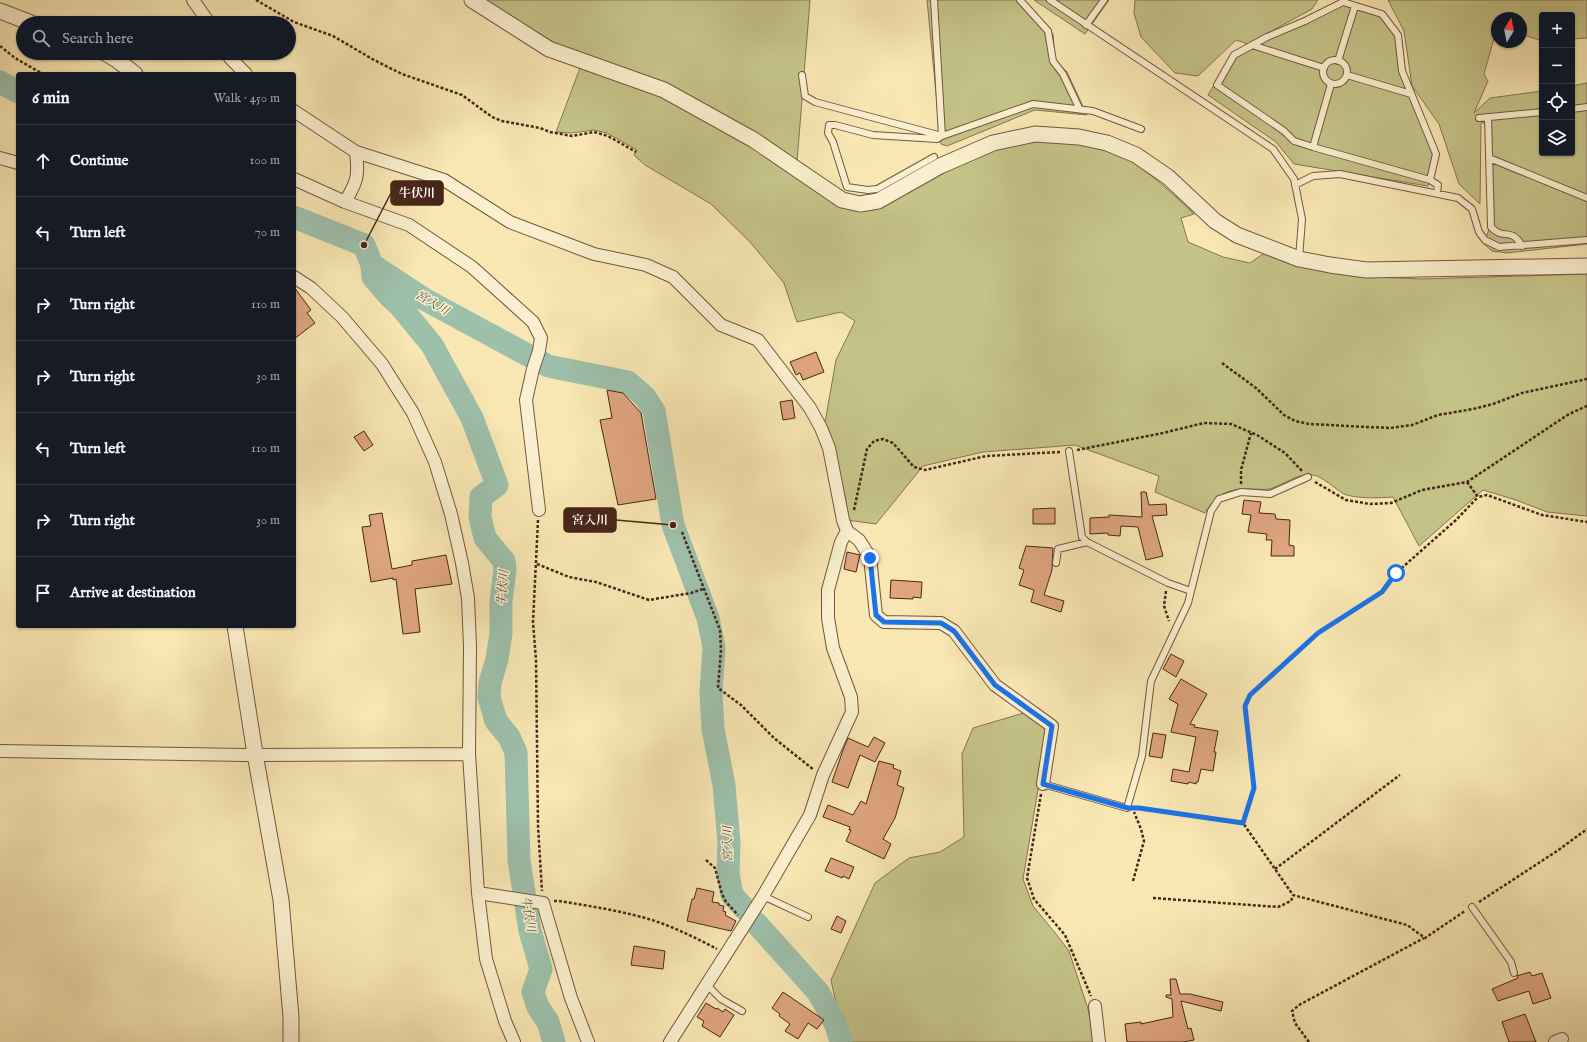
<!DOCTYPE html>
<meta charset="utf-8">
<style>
body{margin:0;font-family:"IM FELL English","Noto Serif JP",serif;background:#242831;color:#f1f3f6}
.controls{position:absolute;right:12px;top:12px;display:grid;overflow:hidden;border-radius:4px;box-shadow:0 1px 3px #0004}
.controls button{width:36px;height:36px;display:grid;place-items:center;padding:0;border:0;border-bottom:1px solid #363941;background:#171b24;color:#f1f3f6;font:20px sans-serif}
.compass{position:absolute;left:1491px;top:12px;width:36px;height:36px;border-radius:50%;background:#171b24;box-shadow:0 1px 3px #0004;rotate:10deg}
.stop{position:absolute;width:12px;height:12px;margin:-9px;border:3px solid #1a73e8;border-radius:50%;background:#fff}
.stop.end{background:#1a73e8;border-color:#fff;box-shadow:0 1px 4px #0008}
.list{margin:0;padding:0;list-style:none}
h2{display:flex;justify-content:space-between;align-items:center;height:52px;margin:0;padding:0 16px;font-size:17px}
h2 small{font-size:13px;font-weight:400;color:#9ea1a6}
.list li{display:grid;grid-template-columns:26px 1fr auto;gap:12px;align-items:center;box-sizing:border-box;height:72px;padding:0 16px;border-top:1px solid #363941}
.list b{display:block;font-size:15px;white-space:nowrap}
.list em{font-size:13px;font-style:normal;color:#9ea1a6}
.icon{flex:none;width:22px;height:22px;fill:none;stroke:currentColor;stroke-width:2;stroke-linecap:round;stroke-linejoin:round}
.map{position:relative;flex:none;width:1587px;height:1042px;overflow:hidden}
.search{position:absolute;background:#171b24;box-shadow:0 1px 3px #0004;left:16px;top:16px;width:280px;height:44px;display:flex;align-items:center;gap:10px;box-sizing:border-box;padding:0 14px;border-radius:22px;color:#9ea1a6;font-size:15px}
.panel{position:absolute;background:#171b24;box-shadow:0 1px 3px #0004;left:16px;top:72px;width:280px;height:556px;border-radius:4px}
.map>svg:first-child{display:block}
.green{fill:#c4c388;stroke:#867450}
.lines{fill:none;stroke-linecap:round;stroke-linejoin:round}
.river{stroke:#9dc0ab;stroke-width:23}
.building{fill:#dea57f;stroke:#472618}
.service-casing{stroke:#73563f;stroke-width:8}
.minor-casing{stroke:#73563f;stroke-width:14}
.tertiary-casing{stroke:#73563f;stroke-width:17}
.path{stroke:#472618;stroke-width:2.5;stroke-dasharray:3 2;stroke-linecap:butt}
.service{stroke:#faefce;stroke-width:6}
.minor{stroke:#faefce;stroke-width:12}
.tertiary{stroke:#faefce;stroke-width:15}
.route{stroke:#1a73e8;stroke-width:5}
.labels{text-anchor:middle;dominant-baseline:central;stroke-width:3;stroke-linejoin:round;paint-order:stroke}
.water-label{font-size:12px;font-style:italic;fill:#5c4c3d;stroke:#faefce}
.leader{fill:none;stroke:#472618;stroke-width:1.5}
.callout-dot{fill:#472618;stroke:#faefce;stroke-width:1.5}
.callout{fill:#472618;stroke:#472618;stroke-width:1.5}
.callout-label{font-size:12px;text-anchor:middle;font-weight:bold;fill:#fff}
</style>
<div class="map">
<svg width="1587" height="1042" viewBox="0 0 1587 1042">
<rect width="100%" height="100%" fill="#f8e7b3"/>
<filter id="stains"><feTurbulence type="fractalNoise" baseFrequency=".005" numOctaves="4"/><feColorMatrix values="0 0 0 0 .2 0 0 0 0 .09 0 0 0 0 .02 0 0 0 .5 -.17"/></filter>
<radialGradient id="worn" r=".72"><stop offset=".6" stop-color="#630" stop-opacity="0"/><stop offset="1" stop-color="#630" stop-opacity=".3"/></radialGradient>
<path class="green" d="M485,0H810L797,162L554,43Z
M927,0H1023L1053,34L1055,61L1067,72L1087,115L1035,110L947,146L941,144Z
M1034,0H1109L1085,34Z
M1135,0H1318L1312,9L1248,44L1236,40L1198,76L1175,73L1141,37L1134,13Z
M1340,0L1385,14L1401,35L1405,71L1439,154L1428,186L1294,164L1276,142L1208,95L1232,54L1264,37Z
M1388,0H1587V38L1572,39V15H1542V41L1521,34V18H1497V28L1484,74L1488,81L1474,113L1490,98L1542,91V153H1572V86L1587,83V244L1507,253L1492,251L1484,244L1490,226L1485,123H1481L1480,204L1459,184L1439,124L1412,86L1404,31Z
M580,68L658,93L742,140L849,208C855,209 862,211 867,210C884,209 904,192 919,185C949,171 979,154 1011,145C1045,135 1104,144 1134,163C1156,178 1175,196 1194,214L1181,218L1188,242L1223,257L1250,263L1263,254L1298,264L1351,276L1421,279L1587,274V516L1547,512L1516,500L1483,490L1419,546L1393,497C1380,498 1356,499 1344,494C1335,489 1322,476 1313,475C1295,473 1285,485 1269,489C1264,490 1257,489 1251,489C1229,488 1216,494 1205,513L1155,492L1159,476L1075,445L983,452L923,466L876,524L847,520L846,501L834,456L824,428L836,360L855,321L841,312L797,322L784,283L750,242L711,204L645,165L634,155L637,150L607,133L594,130L572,133L556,132Z
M1027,712L1048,730L1023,879L1033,906L1056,934L1069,951L1088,1009L1095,1042H839L843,1035L831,980L875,883L909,858L940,852L964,837L962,754L973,728Z"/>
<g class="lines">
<path class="river" d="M0,82L18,92
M294,217L364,245L372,265L373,277L390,297L400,306L432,345L472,418L497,485L481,497L480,517L485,538L504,561L505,570L501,601V633L497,659L490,683L489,697L496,721L509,737L516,752L519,860L530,931L541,969L533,992L538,1007L548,1022L554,1042
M372,265L424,299L548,366L628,382L645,397L654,411L673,525L708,618L714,647L711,693L713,729L724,785L729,842L728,874L732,895L745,909
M756,923L818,992L836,1025L841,1042"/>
</g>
<path class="building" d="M294,287L311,310L307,313L315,323L294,339Z
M816,352L824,372L803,380L800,373L796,375L790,362Z
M607,390L623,393L641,413L656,499L618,505L600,420L612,418Z
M792,400L795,418L783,420L780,402Z
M364,431L373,445L364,451L354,437Z
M1141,492H1146L1149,505L1166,504L1167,515L1152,516L1163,556L1146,560L1138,527L1121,526L1120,536L1108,535V533L1090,534V518L1109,517V515L1142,517Z
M1244,500L1261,502L1259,513L1275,514L1276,519L1290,520L1289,545L1294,546V556H1271L1272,540H1266L1267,534L1248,532L1251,515L1242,514Z
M1055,508V524H1033V509Z
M382,513L392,569L412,565V561L446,555L452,584L415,589L420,632L403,634L396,579L393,580V578L371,582L362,527L371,526L369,515Z
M1026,546L1053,548L1052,570L1044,595L1064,601L1061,612L1031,602L1034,590L1019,585L1024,570L1019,568Z
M847,552L860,555L856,572L844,569Z
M891,580L922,582L921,598L913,597V599L890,598Z
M1171,654L1184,661L1176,677L1163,669Z
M1181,679L1207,694L1190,724L1195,725L1194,727L1218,731L1214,752H1216L1213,771L1201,769L1198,782H1196V784L1189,782L1188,784L1171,781L1173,769L1189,772L1196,737L1171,732L1178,704L1169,699Z
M1153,733L1166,735L1162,758L1149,756Z
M874,737L885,743L875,762L860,755L848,788L832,782L843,750L848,738L868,747Z
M879,761L894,765L893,768L901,771L897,785L904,788L895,818L883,839L891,844L884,859L846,841L851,830H849L850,827L823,817L828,805L853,815L861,801L866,804Z
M831,858L854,867L849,879L843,876L842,878L825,871Z
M697,888L714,892L712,902L719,903V905L724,906L723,911L726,912L725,915L736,921L731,931L687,921L692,899H694Z
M837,916L846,921L841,933L831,929Z
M634,946L665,951L663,969L631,965Z
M1530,972L1532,976L1542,973L1551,998L1533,1004L1529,991L1498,1001L1492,989L1518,978L1517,976Z
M1170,979H1176L1180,994H1190L1223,1002L1221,1011L1181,1001L1188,1029L1191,1028L1194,1040L1183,1042H1127L1125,1024L1141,1022V1024L1173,1017L1172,999L1166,997V995H1171Z
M783,992L824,1020L817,1029L808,1023L798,1039L785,1031L790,1024L779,1016L780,1014L772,1008Z
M706,1003L716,1009L717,1008L723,1012L725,1009L734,1015L720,1037L702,1026L704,1021L697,1017Z
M1525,1014L1536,1042H1509L1502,1022Z"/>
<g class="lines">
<defs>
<path id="service" d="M934,0L942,136L1033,104L1093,111L1141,129
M1020,0L1048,31L1053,61L1063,74L1080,110
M1050,0L1273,149L1294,179L1302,219L1299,259
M1086,25L1104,0
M1252,45L1324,68
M1323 72a12 12 0 1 1 24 0a12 12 0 1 1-24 0Z
M1338,61L1355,6
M802,75L805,96L815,102L942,136
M1347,75L1411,94
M1331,84L1313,147L1430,180L1438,185L1437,193
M1572,109L1587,107
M1488,117L1491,227C1503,241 1511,226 1522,246
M1479,118L1542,112
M1313,147L1294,141L1284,131L1217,85L1234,55L1267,37L1305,21L1343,2L1382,14L1398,35L1402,71L1436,154L1430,180
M934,157L877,189L868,190L847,187L833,142L828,133L829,125H835L873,135L937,139L942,136
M1489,158L1587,198
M1295,185L1313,176L1340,174L1458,198L1472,209L1479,232L1485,240L1499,247L1587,240
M1069,451L1082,537L1087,542L1168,583L1191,591
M1056,563L1058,549L1087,542
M1043,784L1127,808L1142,756L1151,681L1188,603L1211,511L1219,499L1241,492L1270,494L1308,477
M763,896L808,917
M1472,907L1511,962L1514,973
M706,984L721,999L742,1011"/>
<path id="minor" d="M193,0L209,23
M227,53L230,58L246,74
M294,111L356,152L444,180L510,222L594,254L646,265L673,277L721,325L758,340L810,408L821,428L829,448L843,520L847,531L859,540L870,557L876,615L884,622L941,623L954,631L995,685L1052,726L1043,784
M0,158L18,163
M294,179L345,202L409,225L472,267L533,322L541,338L539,351L533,369L526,400L539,510
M345,202C357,182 359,176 356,152
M294,277L311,288L342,317L382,364L413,413L435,462L451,514L462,563L468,598L470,646L469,754L478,893L486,959L505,1021L514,1042
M0,751L245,755L469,754
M478,893L543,903L571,998L588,1042
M1095,1006L1099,1042
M670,1042L763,896L810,815L823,775L852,712L851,697L833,648L828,618V590L841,542L847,531
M1555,1042L1562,1039"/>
<path id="tertiary" d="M472,0L549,49L664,90L754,140L842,200L860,204L878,201L940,166L993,143L1035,134L1079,137L1107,143L1136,155L1168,177L1215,221L1237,235L1299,259L1330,265L1366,270L1587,266
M0,11L31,23
M105,53L117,60L135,74
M235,626L255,754L281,900L291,1017V1042"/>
</defs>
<use href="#service" class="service-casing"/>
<use href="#minor" class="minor-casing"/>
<use href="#tertiary" class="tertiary-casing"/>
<path class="path" d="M256,0L294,22L333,36L374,60L402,74L462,95L492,117L502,121L540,128L550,132L572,136L594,132L608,136L636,152
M0,46L15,58L43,74
M1222,363L1256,388L1284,415L1295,421L1309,424L1368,427L1390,428L1412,425L1438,415L1473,409L1493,404L1522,393L1587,379
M1077,450L1163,433L1204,423L1231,424L1257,435L1285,453L1302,471
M1315,482L1346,500L1370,504L1391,503L1422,490L1467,482L1569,414L1587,406
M1467,482L1478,497L1487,495L1542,515L1587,522
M1241,484V470L1251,433
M854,510L867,449L874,441L883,439L893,443L914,467L925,470L986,456L1060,452
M538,520L533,622L536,660L538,826L542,891
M682,532L720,630L721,649L718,688L741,705L774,738L814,770
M537,564L569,577L596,582L649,600L691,593L703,589
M1166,591L1164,606L1169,621
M1041,794L1027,878L1034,899L1065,935L1091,996
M1136,808L1243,823L1293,895L1407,925L1425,938L1465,911
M1243,823L1254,788L1245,706L1250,695L1318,633L1382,592L1396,573L1456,520L1478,497
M706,860L715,868L722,894L726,902L738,915
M1275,869L1400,775
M1133,881L1144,841L1141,829L1134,812
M1153,898L1278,907L1291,901L1293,895
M554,901H559C590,906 622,911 652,920C674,927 696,938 717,949
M1479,902L1557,851L1587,829
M1309,1042L1295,1023L1292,1011L1299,1005L1424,938"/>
<use href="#service" class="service"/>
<use href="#minor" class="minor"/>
<use href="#tertiary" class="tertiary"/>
</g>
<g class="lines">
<path class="route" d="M870,558L876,615L884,622L941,623L954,631L995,685L1052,726L1043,784L1128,808H1139L1243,823L1254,788L1245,706L1250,695L1318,633L1382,592L1396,573"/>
</g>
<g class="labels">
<g class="water-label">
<text transform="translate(432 303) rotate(30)">宮入川</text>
<text transform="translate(503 588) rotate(-86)">牛伏川</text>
<text transform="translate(728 844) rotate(-91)">宮入川</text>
<text transform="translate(528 914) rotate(80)">牛伏川</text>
</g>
</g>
<path class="leader" d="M364 245L391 193M673 525L616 520"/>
<g class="callout-dot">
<circle cx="364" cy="245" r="4"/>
<circle cx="673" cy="525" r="4"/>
</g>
<g class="callout">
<rect x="391" y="181" width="52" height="24" rx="4"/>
<rect x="564" y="508" width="52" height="24" rx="4"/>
</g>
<g class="callout-label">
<text x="417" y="197">牛伏川</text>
<text x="590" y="524">宮入川</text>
</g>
<rect width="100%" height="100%" filter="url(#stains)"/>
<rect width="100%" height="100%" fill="url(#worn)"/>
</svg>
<div class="controls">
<button>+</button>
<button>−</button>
<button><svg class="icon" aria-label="locate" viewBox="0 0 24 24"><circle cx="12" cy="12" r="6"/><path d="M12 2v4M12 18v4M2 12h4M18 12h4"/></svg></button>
<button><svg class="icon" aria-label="layers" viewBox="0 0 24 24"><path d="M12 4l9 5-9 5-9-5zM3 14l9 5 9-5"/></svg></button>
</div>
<svg class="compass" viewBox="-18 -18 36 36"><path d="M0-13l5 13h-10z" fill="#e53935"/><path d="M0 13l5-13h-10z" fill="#9ea1a6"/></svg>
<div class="stop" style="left:1396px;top:573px"></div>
<div class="stop end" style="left:870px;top:558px"></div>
<div class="search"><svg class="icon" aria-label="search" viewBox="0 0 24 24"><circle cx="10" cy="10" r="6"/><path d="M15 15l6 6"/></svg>Search here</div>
<section class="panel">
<h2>6 min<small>Walk · 450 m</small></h2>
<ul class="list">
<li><svg class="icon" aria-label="ahead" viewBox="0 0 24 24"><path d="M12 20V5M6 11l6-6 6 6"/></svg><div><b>Continue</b></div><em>100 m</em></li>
<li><svg class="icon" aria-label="left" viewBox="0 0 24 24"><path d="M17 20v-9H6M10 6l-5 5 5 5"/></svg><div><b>Turn left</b></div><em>70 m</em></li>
<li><svg class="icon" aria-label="right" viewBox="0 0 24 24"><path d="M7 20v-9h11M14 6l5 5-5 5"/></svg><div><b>Turn right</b></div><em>110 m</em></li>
<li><svg class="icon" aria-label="right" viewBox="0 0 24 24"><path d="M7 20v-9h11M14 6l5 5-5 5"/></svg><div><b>Turn right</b></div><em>30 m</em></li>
<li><svg class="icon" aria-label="left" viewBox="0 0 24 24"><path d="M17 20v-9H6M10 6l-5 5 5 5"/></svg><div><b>Turn left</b></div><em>110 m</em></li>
<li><svg class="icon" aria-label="right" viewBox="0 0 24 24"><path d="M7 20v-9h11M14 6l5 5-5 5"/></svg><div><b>Turn right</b></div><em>30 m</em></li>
<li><svg class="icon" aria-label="arrive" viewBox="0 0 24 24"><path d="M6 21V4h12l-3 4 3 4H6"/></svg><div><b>Arrive at destination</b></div></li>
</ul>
</section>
</div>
